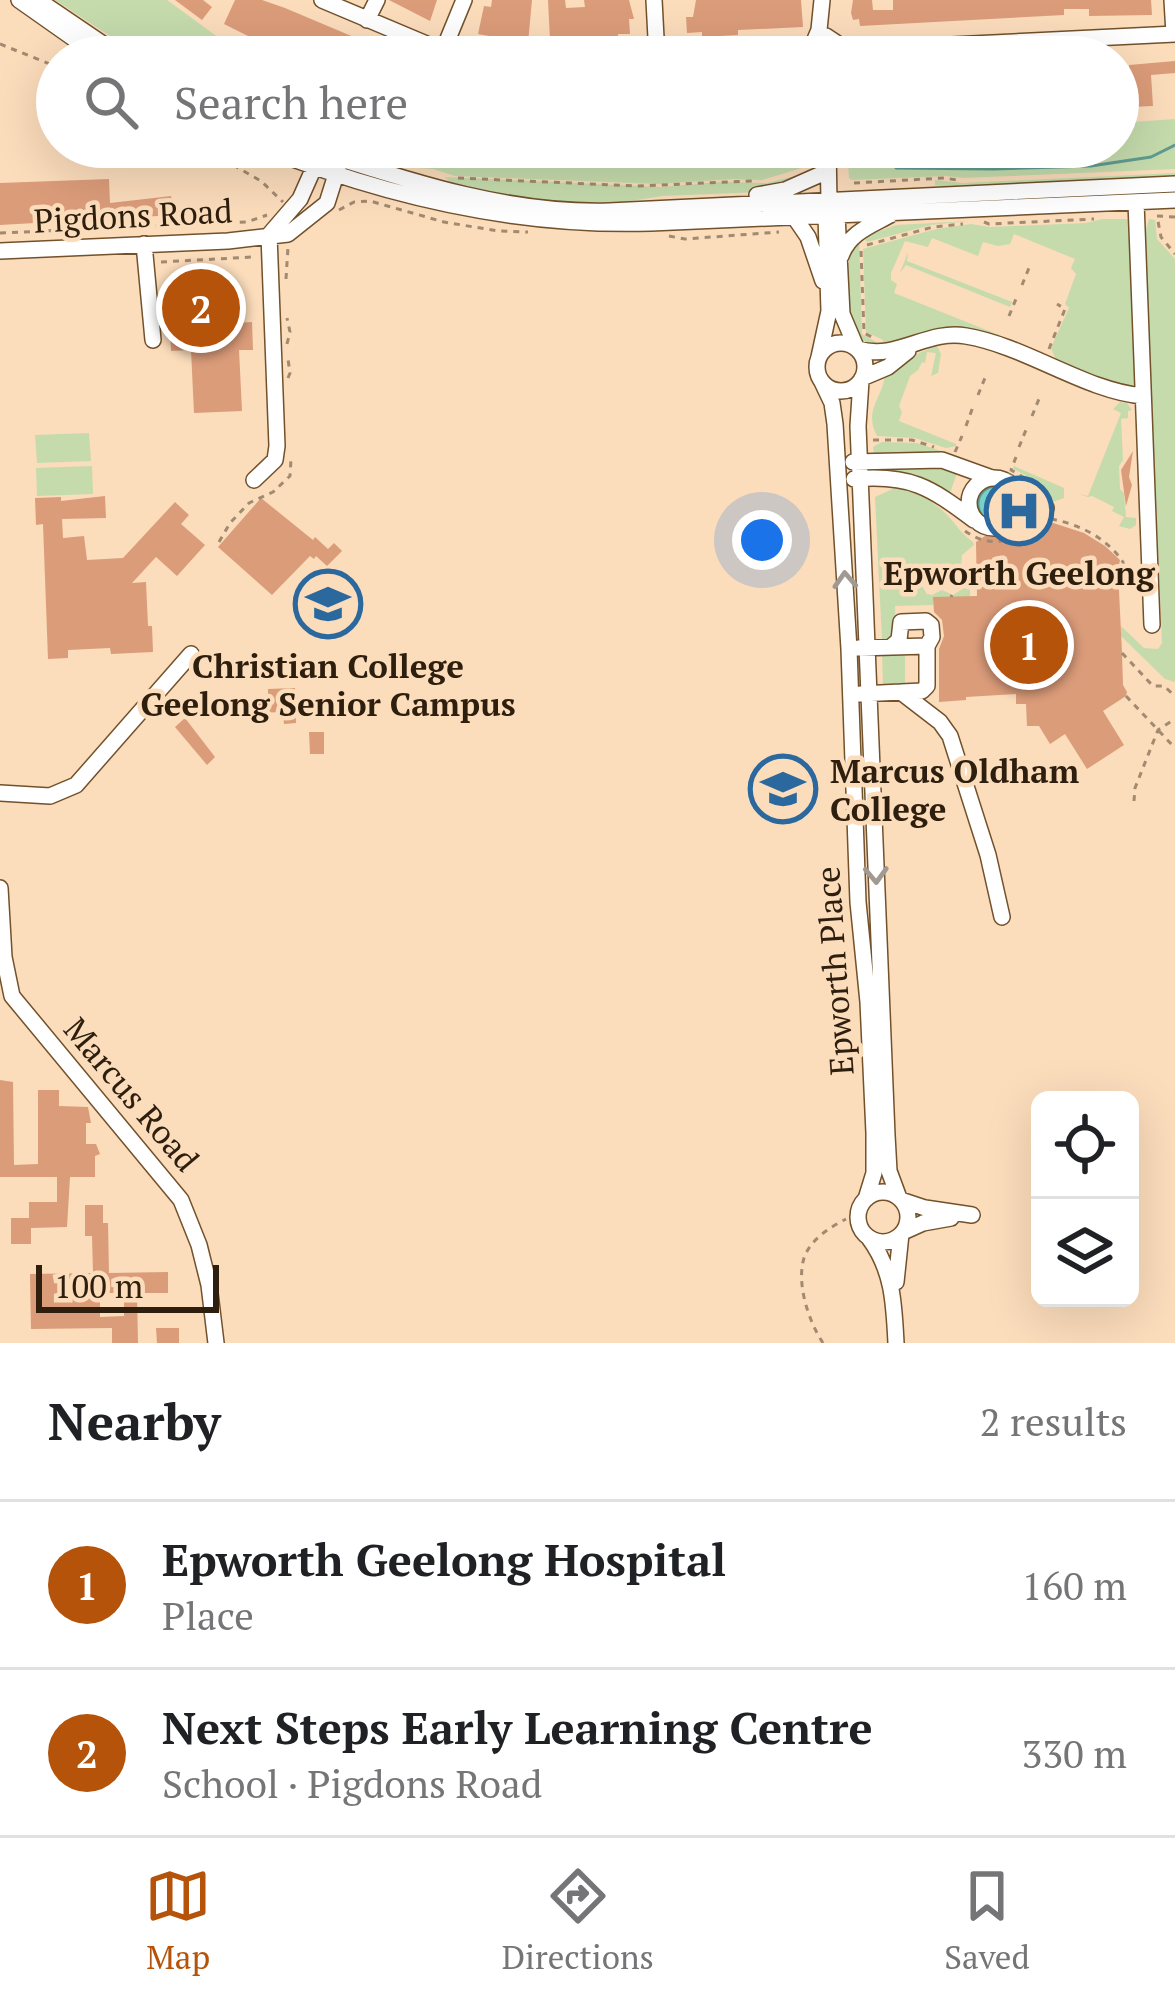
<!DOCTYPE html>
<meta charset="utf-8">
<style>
body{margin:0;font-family:"PT Serif",serif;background:#f6f6f6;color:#202124}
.controls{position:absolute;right:36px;bottom:36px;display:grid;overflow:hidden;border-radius:18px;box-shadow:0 12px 48px #0002}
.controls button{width:108px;height:108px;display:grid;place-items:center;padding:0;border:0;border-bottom:3px solid #e0e0e0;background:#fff;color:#202124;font:60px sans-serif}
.scale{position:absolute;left:36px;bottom:30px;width:183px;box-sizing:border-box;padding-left:12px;border:6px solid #2d1e0e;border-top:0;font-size:33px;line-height:42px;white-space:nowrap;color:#2d1e0e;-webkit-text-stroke:9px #fbdcbb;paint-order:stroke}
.you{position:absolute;left:762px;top:540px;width:42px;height:42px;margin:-30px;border:9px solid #fff;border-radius:50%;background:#1a73e8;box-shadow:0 0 0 18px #1a73e833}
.badge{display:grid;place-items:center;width:78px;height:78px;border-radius:50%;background:#b45309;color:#fff;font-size:39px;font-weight:700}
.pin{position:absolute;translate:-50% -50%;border:6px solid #fff;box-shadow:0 3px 12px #0006}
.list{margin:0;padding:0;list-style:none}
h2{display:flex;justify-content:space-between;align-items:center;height:156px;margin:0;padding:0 48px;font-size:51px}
h2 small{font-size:39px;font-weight:400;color:#757577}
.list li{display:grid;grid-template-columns:78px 1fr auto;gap:36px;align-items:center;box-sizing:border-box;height:168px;padding:0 48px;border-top:3px solid #e0e0e0}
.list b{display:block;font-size:45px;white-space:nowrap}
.list p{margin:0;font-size:39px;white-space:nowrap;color:#757577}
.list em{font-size:39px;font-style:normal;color:#757577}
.icon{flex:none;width:66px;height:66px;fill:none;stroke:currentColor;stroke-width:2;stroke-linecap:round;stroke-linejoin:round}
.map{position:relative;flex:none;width:1175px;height:1343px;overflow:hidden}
.search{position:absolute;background:#fff;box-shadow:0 12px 48px #0002;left:36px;right:36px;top:36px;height:132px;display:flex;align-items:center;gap:30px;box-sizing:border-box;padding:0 42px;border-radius:66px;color:#757577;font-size:45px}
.sheet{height:492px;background:#fff}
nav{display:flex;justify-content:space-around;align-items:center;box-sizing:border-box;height:168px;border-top:3px solid #e0e0e0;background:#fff;font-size:33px;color:#757577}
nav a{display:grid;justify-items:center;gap:6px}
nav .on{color:#b45309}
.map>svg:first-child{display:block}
.green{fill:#c5dbac}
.water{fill:#75d1c9;stroke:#5f9b91;stroke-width:3}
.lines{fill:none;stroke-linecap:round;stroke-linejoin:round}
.stream{stroke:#5f9b91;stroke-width:3}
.building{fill:#db9c7a;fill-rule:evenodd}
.minor-casing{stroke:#72512b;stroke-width:18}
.path{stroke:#a28a70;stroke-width:3;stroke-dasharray:6 6;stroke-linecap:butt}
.minor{stroke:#fff;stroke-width:15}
.oneway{stroke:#a09a93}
.labels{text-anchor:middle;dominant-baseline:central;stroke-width:9;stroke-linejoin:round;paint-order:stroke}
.street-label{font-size:33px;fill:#2d1e0e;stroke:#fbdcbb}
.poi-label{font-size:33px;font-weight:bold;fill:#2d1e0e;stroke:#fbdcbb}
</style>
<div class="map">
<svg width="1175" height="1343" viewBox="0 0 1175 1343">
<rect width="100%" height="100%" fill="#fbdcbb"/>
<path class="green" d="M55,0H167L237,51L250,57H142Z
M1175,119V169L963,178L946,176L852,180L849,178L847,147H1118V123Z
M337,147H449L456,150L525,147H810L805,167L762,180L733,179L657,184L455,176L433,169L399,167Z
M1175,173V178L961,189L935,185V180L962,183Z
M799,175L800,179L758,192L663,196L604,205L535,201L458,187L444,177L661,187L720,182L767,183Z
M1102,219H1127L1131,226L1137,382L1131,387H1122L1056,360L1051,348L1069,308L1065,304L1076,274L1071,268L1075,259L1014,234L1010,244L998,246L983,242L978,256L932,238L928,247L905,241L891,273V280L897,284L894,293L999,335L998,338C976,329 954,323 930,330C914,335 900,345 883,347V340L866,332L863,249L936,229L971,224L990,227L1086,223Z
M1149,219L1155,220L1157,239L1175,259V682L1165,679L1121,636V626L1144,648L1158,649L1162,643L1145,233Z
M969,221L931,225L867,242L863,237L896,225Z
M859,239L862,334L878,343L877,347C871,344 864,343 859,337C842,318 842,257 859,239Z
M908,252L907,261L1012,302L1010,307L906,265L900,273Z
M937,346L941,354L938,373L931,376L936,353L927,352L925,363L922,362L918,370L910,376L899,406L902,412L899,421L956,444V446L946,448L915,438L877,436C863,410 883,398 885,374L919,353Z
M1120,402L1127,403L1132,410L1128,411V418L1121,419L1123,460L1119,466L1120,489L1124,493L1126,517L1136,518V525L1130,529L1119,526L1124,517L1112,511L1114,507L1092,496L1088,497L1079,494L1088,496L1121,413L1113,409Z
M89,433L91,461L37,463L35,435Z
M882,442L917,443L953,455L935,453L874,454L873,447Z
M938,464L958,470L949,496L906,475L874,469Z
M92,466L93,494L37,496L36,468Z
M1014,466L1064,488V498L1053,502L1041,500C1037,482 1029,476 1013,469Z
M897,487C914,493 931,499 944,512C955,522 960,533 973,542L974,545L962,555L961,569L958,571L954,567L946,570L935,567L929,573L927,579L911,580V584L920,583L927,594L932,595L942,590L953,595L970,584V597H934L933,605L895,606L896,637L893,641L882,640L875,497Z
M882,652L905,654V684L883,686Z"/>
<path class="water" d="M978 504a18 18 0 1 1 36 0a18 18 0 1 1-36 0Z"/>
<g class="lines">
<path class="stream" d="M896,168L993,169L1091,166L1151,157L1175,145"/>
</g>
<path class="building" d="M175,0H203L212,7L202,20Z
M235,0H262L285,8L368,43L371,48L392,57H295L276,50L224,24Z
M389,0H437L430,21Z
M492,0H532L528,43L478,34L484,6L491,7Z
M548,0H565L566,8L585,7L584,0H629L634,19H629L630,34H618V38L586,39V37L550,40Z
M696,0H801L803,27L738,30V35L702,37V32L687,33L686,17H693Z
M853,0H872L873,10H893V0H1151L1152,15L1089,16V9H1064V15L860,26L859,19L853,20L851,13Z
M1175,61V73L1151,75L1153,106L1132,107L1129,65Z
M109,179L110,203L171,196L175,215L0,225V183Z
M252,322L253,350H239L242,411L194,413L191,350L171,351L170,327Z
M1133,451L1129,477L1132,485L1126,506L1121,470Z
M105,496L106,518L62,519L63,538L84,536L87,560L123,558L175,502L189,515L181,524L205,545L177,576L156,557L132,583L146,582L148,626H152L153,652L111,654L110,648L68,650V658L48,659L43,524L36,525L35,498L61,497V501Z
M261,498L313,540L315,537L328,549L334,543L342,551L327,566L316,556L314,559L310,556L272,595L218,547Z
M1038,518L1084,533L1105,546L1120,560L1118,570L1122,653L1123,685L1127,692L1126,696L1103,711L1124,745L1087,769L1065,734L1050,744L1039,726H1027L1026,704H1016V694L966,697V700L939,702V649L944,636L942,620L934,612L933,597L977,596L976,542L985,536L1001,537L1022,527H1031Z
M295,688L296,723L284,724L283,712L251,713V699L268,698V689Z
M185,718L215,757L207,765L175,727Z
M309,732H324V754H310Z
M0,1080L13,1082L14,1165L38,1164V1090H59V1106L88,1107L91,1123H86V1144H96L100,1154L95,1156V1177H70L67,1227L31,1228V1244H11V1218H29V1202H57V1177H0Z
M85,1205H103V1223H108L109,1273L168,1272V1293H137L138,1343H112V1328L31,1329L30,1274L93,1273L92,1236H85ZM100,1293H124V1316L100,1317Z
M156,1328H179V1343H157Z"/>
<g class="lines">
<defs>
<path id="minor" d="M19,0L100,57
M38,0L122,57
M322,0L443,51L467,57
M654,0L657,57
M1172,0L1174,34
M367,20L377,0
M814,42L819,30L822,0
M443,51L464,0
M672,57L781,52L814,43
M813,57L814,43L826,36L838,44V57
M840,57L869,49L1175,34
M262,147C386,197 516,227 651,223L1175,200
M304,147C404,179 504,214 609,211L1175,184
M757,195L785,190L828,171
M1136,202L1152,625
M834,209L837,215L842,314L856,347
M795,218L808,237L823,281
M269,235L300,199L316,163
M144,244L153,340
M0,251L228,241L288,234L327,203L338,168
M841,256C849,233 870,226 890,215
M817 367a24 24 0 1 1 48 0a24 24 0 1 1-48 0Z
M858,349C897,361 927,329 966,336C1026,346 1085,391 1143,396
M819,357L829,311L826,216L829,201L828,147
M862,378L888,367L908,351
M861,381L858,426L887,1135L889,1171L899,1198
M822,382L832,403L835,424L849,649L858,902L868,1002L874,1133V1173L866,1199
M853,462L942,460L992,478
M969 503a25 25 0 1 1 50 0a25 25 0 1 1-50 0Z
M854,479C910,474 930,487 974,520
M254,480L275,460L277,446L269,235
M1044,508H1046
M858,648L927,646L932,637L931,625L926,621L901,622L899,640L892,646
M901,692L940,722L950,736L988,855L1002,917
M860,694L922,691L927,686V646
M0,793L50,796L76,785L191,654
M0,888L4,957L12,996L181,1200L199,1245L209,1285L216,1343
M858 1217a25 25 0 1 1 50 0a25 25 0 1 1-50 0Z
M901,1200L925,1208L972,1215
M903,1232L923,1223L951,1218
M869,1238C893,1270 894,1304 896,1343
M896,1282L901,1234"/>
</defs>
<use href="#minor" class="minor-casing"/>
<path class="path" d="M0,44L57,67
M202,147L261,181L283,202
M458,178L636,186L753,181
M854,183L944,178L957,180
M339,210L354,202L370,201L444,222L498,231L528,232
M1175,217L1157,216L1161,237L1175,254
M984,222L989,224L1094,219
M0,233L247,222L267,215
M669,236L685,239L779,232
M867,245L933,227L963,224
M861,251L864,333L874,338
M161,262L253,257
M286,279L288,247
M1022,285L1031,263
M1009,316L1018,294
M287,344L290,332L287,318
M1049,349L1065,309L1057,304
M288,378L290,373L288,359
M978,395L987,373
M1032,416L1041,394
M966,426L974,404
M873,440H912L934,447
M1019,447L1028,425
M955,452L962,436
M1016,457L1011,470L1032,482L1038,495
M1007,474L1027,484L1035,498
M1051,519C1079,524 1107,538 1123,562L1124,576
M965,531C989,548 1017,545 1033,519
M219,542L230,523L249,503L273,492L290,476L291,459
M951,597L952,595
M1122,653L1153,686H1164L1175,696
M1126,696L1175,748
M1134,801L1135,788L1158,730L1175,719
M823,1343C809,1322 796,1284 804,1258C810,1240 830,1227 846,1219"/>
<use href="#minor" class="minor"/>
</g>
<defs><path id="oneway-chevron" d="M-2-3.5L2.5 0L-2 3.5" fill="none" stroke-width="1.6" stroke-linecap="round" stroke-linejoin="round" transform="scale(3)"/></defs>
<g class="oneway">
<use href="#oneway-chevron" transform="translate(845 580) rotate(-93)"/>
<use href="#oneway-chevron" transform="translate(876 875) rotate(88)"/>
</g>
<defs>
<symbol id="hospital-ring" viewBox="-11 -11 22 22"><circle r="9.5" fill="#fbdcbb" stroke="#2a689e" stroke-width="1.5"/><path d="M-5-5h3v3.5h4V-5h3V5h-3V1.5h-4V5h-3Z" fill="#2a689e"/></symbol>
<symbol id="school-ring" viewBox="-11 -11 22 22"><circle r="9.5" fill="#fbdcbb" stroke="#2a689e" stroke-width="1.5"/><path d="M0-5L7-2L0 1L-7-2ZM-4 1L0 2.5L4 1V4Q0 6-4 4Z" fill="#2a689e"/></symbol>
<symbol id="university-ring" viewBox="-11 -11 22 22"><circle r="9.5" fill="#fbdcbb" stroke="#2a689e" stroke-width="1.5"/><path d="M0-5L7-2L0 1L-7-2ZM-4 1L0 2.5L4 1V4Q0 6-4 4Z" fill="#2a689e"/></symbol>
</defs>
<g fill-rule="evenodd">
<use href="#hospital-ring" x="981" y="473" width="76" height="76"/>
<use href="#school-ring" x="290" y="566" width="76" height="76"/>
<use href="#university-ring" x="745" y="751" width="76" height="76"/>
</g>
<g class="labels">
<g class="street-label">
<text transform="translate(133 215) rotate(-3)">Pigdons Road</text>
<text transform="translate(834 971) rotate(-94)">Epworth Place</text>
<text transform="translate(132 1094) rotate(50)">Marcus Road</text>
</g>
<g class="poi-label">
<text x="1019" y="572">Epworth Geelong</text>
<text x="328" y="665">Christian College<tspan x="328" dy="38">Geelong Senior Campus</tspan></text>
<text x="830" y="770" text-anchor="start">Marcus Oldham<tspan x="830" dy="38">College</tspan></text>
</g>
</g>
</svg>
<div class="controls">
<button><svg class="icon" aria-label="locate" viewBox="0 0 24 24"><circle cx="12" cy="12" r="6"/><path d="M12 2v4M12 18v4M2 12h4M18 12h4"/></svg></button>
<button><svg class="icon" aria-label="layers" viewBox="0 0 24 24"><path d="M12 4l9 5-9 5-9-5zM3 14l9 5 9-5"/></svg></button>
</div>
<div class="scale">100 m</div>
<div class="you"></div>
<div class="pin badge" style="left:1029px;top:645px">1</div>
<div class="pin badge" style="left:201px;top:308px">2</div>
<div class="search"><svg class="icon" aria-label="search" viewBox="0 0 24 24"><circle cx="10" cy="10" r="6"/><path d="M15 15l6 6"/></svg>Search here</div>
</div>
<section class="sheet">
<h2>Nearby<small>2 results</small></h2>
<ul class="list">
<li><span class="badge">1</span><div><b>Epworth Geelong Hospital</b><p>Place</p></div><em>160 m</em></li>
<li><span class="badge">2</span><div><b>Next Steps Early Learning Centre</b><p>School · Pigdons Road</p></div><em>330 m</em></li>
</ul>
</section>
<nav>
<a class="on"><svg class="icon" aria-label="map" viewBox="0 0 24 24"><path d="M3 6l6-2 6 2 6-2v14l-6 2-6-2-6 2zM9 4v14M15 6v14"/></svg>Map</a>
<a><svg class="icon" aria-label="directions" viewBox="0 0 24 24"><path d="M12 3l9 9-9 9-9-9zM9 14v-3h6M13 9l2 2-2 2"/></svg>Directions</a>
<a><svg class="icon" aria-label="saved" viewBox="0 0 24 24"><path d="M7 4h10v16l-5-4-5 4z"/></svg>Saved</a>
</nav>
